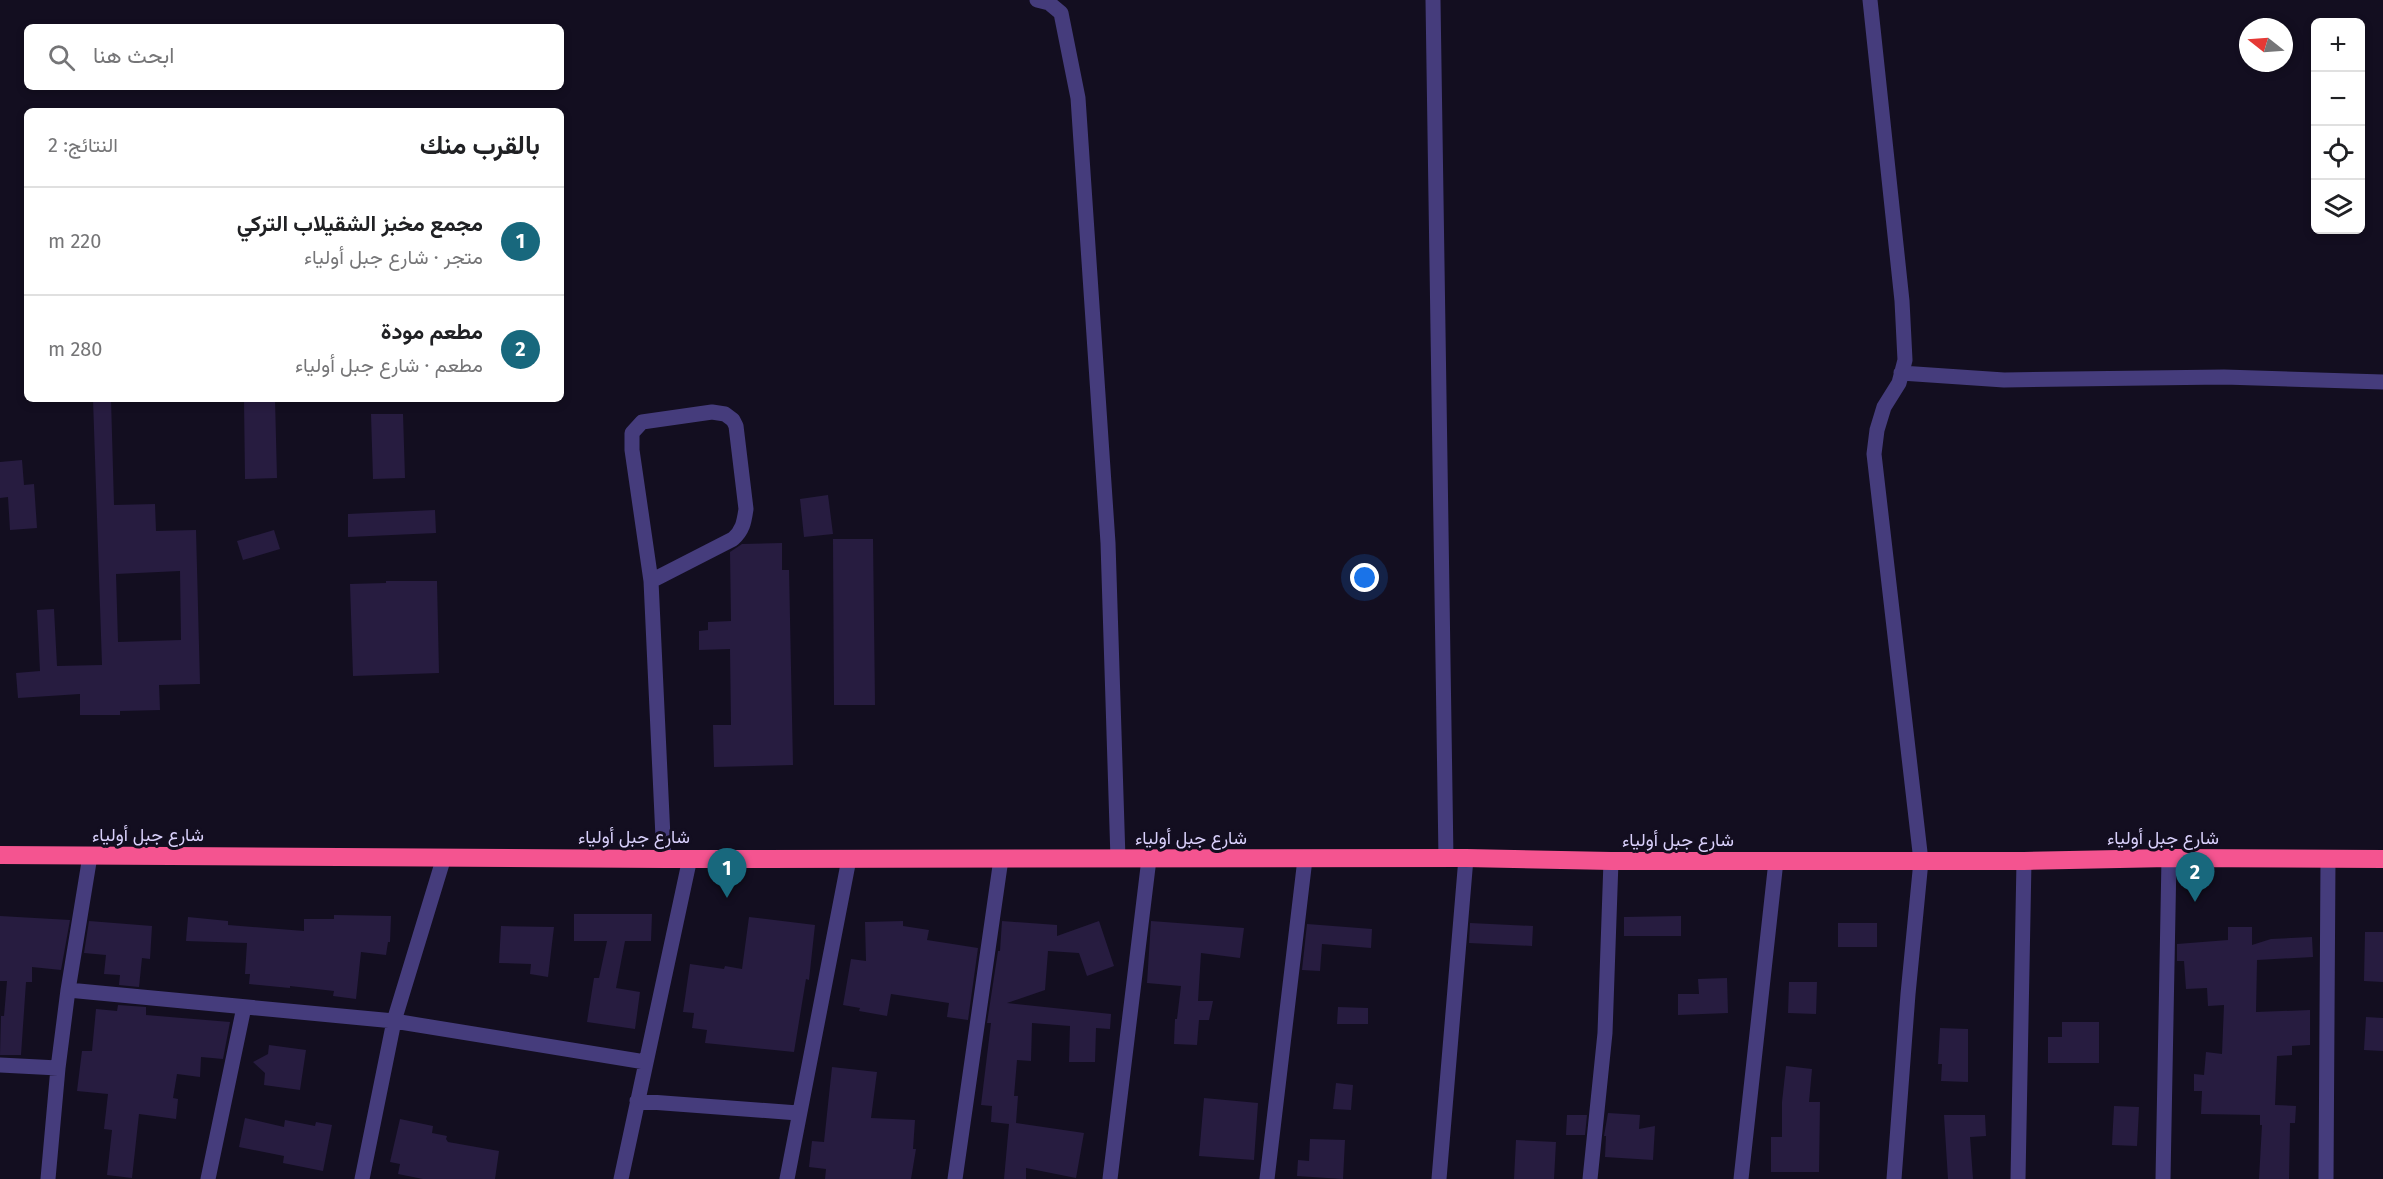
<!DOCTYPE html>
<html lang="ar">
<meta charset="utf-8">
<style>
body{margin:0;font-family:"Fira Sans",Vazirmatn,sans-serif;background:#f2f2f2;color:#202124;direction:rtl}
.controls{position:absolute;right:18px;top:18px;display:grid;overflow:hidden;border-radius:9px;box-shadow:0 3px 9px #0003}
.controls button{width:54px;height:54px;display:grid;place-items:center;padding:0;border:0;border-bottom:2px solid #e0e0e0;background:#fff;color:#202124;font:30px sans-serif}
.compass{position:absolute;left:2239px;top:18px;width:54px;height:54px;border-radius:50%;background:#fff;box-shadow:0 3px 9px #0003;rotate:287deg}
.you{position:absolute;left:1365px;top:578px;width:21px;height:21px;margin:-15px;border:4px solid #fff;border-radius:50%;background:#1a73e8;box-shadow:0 0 0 9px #1a73e833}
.badge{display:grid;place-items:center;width:39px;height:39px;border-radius:50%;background:#18687d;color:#fff;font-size:20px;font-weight:700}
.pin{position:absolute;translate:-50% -50px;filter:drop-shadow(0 2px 3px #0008)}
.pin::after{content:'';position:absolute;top:32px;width:21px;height:18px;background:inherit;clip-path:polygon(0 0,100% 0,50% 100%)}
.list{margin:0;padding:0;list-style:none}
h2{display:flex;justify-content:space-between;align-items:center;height:78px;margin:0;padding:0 24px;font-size:26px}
h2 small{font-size:20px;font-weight:400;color:#757577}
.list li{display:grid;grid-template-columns:39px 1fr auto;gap:18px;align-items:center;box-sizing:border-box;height:108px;padding:0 24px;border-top:2px solid #e0e0e0}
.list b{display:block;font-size:22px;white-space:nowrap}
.list p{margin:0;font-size:20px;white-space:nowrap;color:#757577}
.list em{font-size:20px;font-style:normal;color:#757577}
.icon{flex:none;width:33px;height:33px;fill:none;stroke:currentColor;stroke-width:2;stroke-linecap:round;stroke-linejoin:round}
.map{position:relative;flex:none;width:2383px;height:1179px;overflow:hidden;direction:ltr}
.search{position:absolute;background:#fff;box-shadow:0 3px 9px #0003;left:24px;top:24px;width:540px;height:66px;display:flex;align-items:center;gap:15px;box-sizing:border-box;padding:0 21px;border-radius:9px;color:#757577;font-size:22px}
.panel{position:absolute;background:#fff;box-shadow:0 3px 9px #0003;left:24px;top:108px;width:540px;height:294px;border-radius:9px;direction:rtl}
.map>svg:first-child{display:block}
.building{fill:#271c40;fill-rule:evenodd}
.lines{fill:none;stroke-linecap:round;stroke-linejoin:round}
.minor{stroke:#453c7c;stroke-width:15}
.highway{stroke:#f45490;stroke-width:18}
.labels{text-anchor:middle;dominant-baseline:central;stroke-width:6;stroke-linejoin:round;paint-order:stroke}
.street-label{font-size:18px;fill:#dad1fc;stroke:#130e20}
</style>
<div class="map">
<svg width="2383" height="1179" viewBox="0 0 2383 1179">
<rect width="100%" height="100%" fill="#130e20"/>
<path class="building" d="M93,399H111L114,505L155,504L156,531L196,530L200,684L159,685L160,710L120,711V715H80V694L18,698L16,673L40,671L37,610L54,609L57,666L102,665ZM180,571L181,640L118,642L116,574Z
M244,399H275L277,478L245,479Z
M371,414H403L405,478L373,479Z
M22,460L24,485L34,484L37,528L10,530L8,497L0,498V462Z
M828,495L833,534L804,537L800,499Z
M435,510L436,533L348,537V514Z
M274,530L280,549L243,560L237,541Z
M833,539H873L875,705H834Z
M782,543V570H789L793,765L714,767L713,725H731L730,649L699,650V631L708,630V622L731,621L730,552L742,544Z
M386,581H437L439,673L353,676L350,584L386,583Z
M574,914H652L651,941H625L616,988L640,992L635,1029L587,1022L594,978H599L607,941H574Z
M334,915L391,916L390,942H388L386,955L361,952L356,999L333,996L334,991L290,986V988L249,984L250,974H245L247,943L186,941L188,917L228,921V925L304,931V919H334Z
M0,916L70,920L61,970L32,967V982H26L21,1055H0L1,1016H4L7,981H0Z
M1681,916V936H1624V917Z
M749,917L815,925L809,980L806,979L794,1052L705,1043L707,1030L692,1028L694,1013L683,1012L690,964L724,969L725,966L742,969Z
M89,921L152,926L150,959L142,958L139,987L119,985L120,975L104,974L106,955L84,953Z
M903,921V926L929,930L927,940L978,948L968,1020L947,1017L949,1003L891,994L887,1016L859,1011L860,1008L843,1005L851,959L866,961L865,922Z
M1002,921L1057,925V936L1099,921L1114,966L1087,976L1079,953L1048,951L1045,990L1007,1003L1111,1014L1110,1029L1096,1028L1095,1062H1069L1070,1026L1032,1023L1031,1061L1017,1060L1014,1096H1018L1016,1123L1084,1133L1076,1178L1026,1168V1179H1004L1009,1124L991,1122L992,1106L981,1105L991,1023H987L998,951H1000Z
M1151,921L1244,928L1240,958L1201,953L1198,1001H1213L1209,1020H1199L1197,1045L1174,1044L1175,1019H1177L1181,986L1147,983Z
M1470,923L1533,926L1532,946L1469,943Z
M1838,923H1877V947H1838Z
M1307,924L1372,929L1371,948L1322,944L1320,971L1302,970Z
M501,926L554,927L548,977L530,974L531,964L499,963Z
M2228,927H2252V945L2271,939L2312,937L2313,957L2257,960L2256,1012L2310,1010V1045L2292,1046V1055L2277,1056L2275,1105L2296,1106L2295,1123H2290L2289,1179H2259L2262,1125H2260V1115L2201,1114L2202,1091H2194V1074L2204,1075L2206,1052L2222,1054L2224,1005L2208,1006L2207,988L2186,989L2184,961H2177V944L2228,940Z
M2365,932H2383V982L2364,981Z
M1727,978L1728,1013L1678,1015V994H1699L1698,979Z
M1789,982H1817L1816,1014L1788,1013Z
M118,1005L146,1007V1015L230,1022L223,1059L201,1057L200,1077L177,1074L173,1098L178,1099L176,1119L139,1114L132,1178L107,1175L112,1130L104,1129L108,1094L77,1091L82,1051H92L96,1009L117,1011Z
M1338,1007L1368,1008V1024H1337Z
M2366,1017L2383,1018V1051L2364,1050Z
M2062,1022H2099V1063H2048V1037H2062Z
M1940,1028L1968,1029V1082L1941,1081L1942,1064H1938Z
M269,1045L306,1050L300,1090L264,1085L265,1073L253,1062L268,1054Z
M1786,1066L1812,1069L1809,1102H1820L1819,1172H1771V1137H1782V1102Z
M832,1067L877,1072L871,1118L915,1120L913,1149H916L911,1179H825L826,1169L809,1167L812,1141L824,1142Z
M1336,1083L1353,1085L1351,1110L1333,1109Z
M1204,1098L1258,1103L1254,1160L1199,1156Z
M2114,1106L2139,1107L2137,1146L2112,1145Z
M1608,1113L1640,1115L1639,1129L1655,1126L1653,1160L1605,1157L1606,1136H1604Z
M1567,1115H1587L1585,1135H1566Z
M1944,1115H1985L1986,1136L1970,1137L1973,1179H1948Z
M245,1118L284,1127L285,1120L315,1126L316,1122L332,1125L323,1171L283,1163L284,1156L239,1147Z
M400,1119L433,1126L432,1133L447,1136L446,1139L448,1142L499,1151L495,1179H423L398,1174L400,1164L390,1162Z
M1310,1139L1345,1140L1343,1179L1297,1176L1298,1160L1309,1161Z
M1516,1140L1556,1142L1554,1179H1514Z"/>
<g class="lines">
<path class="minor" d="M1037,0L1049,3L1061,13L1078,98L1108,543L1118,859
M1433,0L1446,859
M1870,0L1902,301L1905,360L1899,383L1884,407L1877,430L1874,454L1921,861L1908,994L1894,1179
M1901,373L2004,380L2224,377L2383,382
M651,581L733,539C743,530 744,522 746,509L736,426L733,420L725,414L712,412L642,422L632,433V450L651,581L664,859
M68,990L394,1021L645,1062
M0,1065L58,1068
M637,1101L798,1113
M48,1179L58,1068L68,990L90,856
M208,1179L244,1007
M362,1179L394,1021L444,857
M621,1179L690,858
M787,1179L849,859
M955,1179L1001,859
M1110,1179L1149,859
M1267,1179L1305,859
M1439,1179L1466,858
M1590,1179L1605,1033L1611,861
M1741,1179L1776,861
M2018,1179L2024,861
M2163,1179L2169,858
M2326,1179L2328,859"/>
<path class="highway" d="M0,855L664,859L1466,858L1611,861H2024L2169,858L2383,859"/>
</g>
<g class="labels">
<g class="street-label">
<text x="148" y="835">شارع جبل أولياء</text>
<text x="634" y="837">شارع جبل أولياء</text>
<text x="1191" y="838">شارع جبل أولياء</text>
<text x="2163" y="838">شارع جبل أولياء</text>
<text x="1678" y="840">شارع جبل أولياء</text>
</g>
</g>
</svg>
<div class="controls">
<button>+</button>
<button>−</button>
<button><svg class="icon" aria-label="locate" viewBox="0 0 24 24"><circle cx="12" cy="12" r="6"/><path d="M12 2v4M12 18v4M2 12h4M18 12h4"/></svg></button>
<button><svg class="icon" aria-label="layers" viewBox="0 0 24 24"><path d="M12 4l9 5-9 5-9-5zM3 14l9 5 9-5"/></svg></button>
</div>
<svg class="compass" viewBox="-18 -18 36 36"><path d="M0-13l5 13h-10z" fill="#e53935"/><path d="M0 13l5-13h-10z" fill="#757577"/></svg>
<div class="you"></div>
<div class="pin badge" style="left:727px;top:898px">1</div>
<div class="pin badge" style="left:2195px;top:902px">2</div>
<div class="search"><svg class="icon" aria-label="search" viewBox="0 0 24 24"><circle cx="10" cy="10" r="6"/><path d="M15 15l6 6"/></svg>ابحث هنا</div>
<section class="panel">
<h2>بالقرب منك<small>النتائج: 2</small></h2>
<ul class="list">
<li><span class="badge">1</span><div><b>مجمع مخبز الشقيلاب التركي</b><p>متجر · شارع جبل أولياء</p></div><em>220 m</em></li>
<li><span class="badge">2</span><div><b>مطعم مودة</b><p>مطعم · شارع جبل أولياء</p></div><em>280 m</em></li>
</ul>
</section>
</div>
